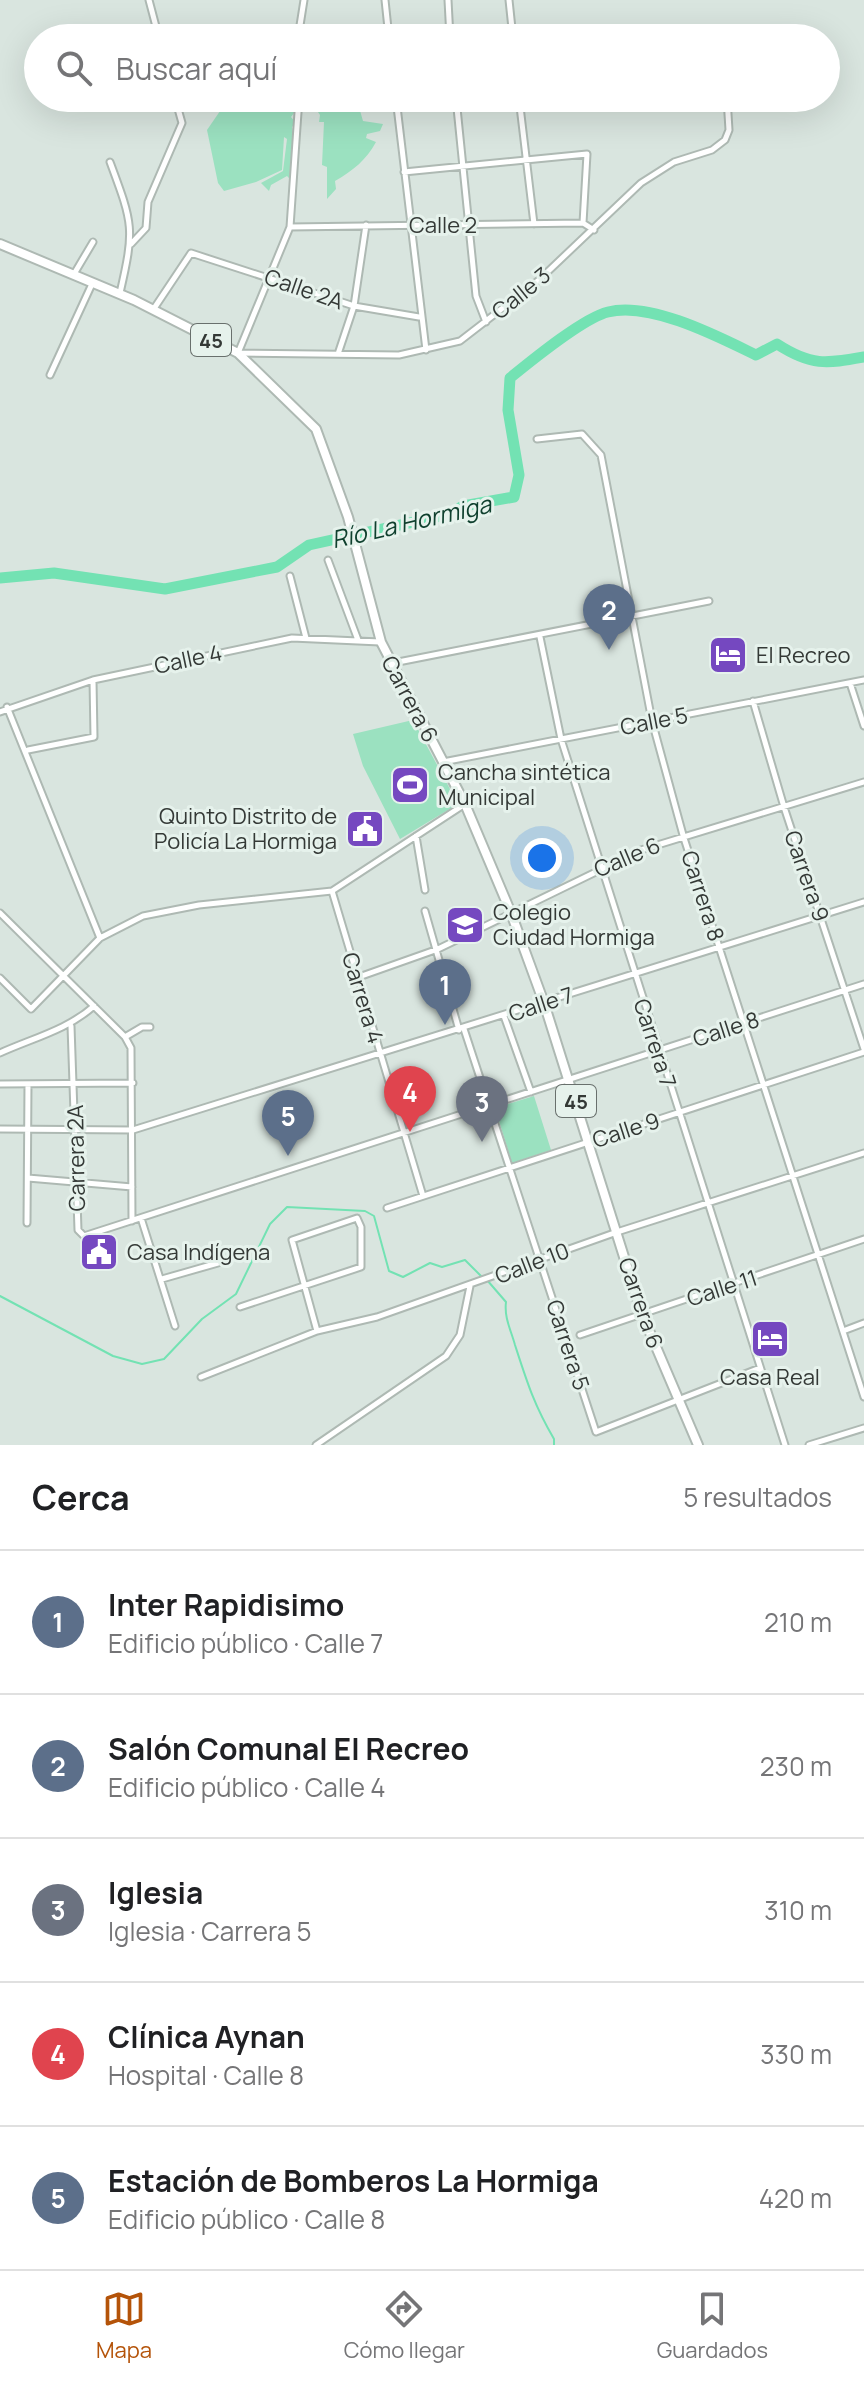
<!DOCTYPE html>
<html lang="es">
<meta charset="utf-8">
<style>
body{margin:0;font-family:Manrope,sans-serif;background:#f6f6f6;color:#202124}
.you{position:absolute;left:542px;top:858px;width:28px;height:28px;margin:-20px;border:6px solid #fff;border-radius:50%;background:#1a73e8;box-shadow:0 0 0 12px #1a73e833}
.badge{display:grid;place-items:center;width:52px;height:52px;border-radius:50%;background:#b45309;color:#fff;font-size:26px;font-weight:700}
.pin{position:absolute;translate:-50% -66px;filter:drop-shadow(0 2px 4px #0008)}
.pin::after{content:'';position:absolute;top:42px;width:28px;height:24px;background:inherit;clip-path:polygon(0 0,100% 0,50% 100%)}
.list{margin:0;padding:0;list-style:none}
h2{display:flex;justify-content:space-between;align-items:center;height:104px;margin:0;padding:0 32px;font-size:34px}
h2 small{font-size:26px;font-weight:400;color:#757577}
.list li{display:grid;grid-template-columns:52px 1fr auto;gap:24px;align-items:center;box-sizing:border-box;height:144px;padding:0 32px;border-top:2px solid #e0e0e0}
.list b{display:block;font-size:30px;white-space:nowrap}
.list p{margin:0;font-size:26px;white-space:nowrap;color:#757577}
.list em{font-size:26px;font-style:normal;color:#757577}
.icon{flex:none;width:44px;height:44px;fill:none;stroke:currentColor;stroke-width:2;stroke-linecap:round;stroke-linejoin:round}
.map{position:relative;flex:none;width:864px;height:1445px;overflow:hidden}
.search{position:absolute;background:#fff;box-shadow:0 8px 32px #0002;left:24px;right:24px;top:24px;height:88px;display:flex;align-items:center;gap:20px;box-sizing:border-box;padding:0 28px;border-radius:44px;color:#757577;font-size:30px}
.sheet{height:824px;background:#fff}
nav{display:flex;justify-content:space-around;align-items:center;box-sizing:border-box;height:112px;border-top:2px solid #e0e0e0;background:#fff;font-size:22px;color:#757577}
nav a{display:grid;justify-items:center;gap:4px}
nav .on{color:#b45309}
.map>svg:first-child{display:block}
.green{fill:#9be1c0}
.lines{fill:none;stroke-linecap:round;stroke-linejoin:round}
.stream{stroke:#73e2b3;stroke-width:2}
.river{stroke:#73e2b3;stroke-width:11}
.street-casing{stroke:#aeb9b3;stroke-width:9}
.primary-casing{stroke:#aeb9b3;stroke-width:12}
.street{stroke:#fff;stroke-width:5}
.primary{stroke:#fff;stroke-width:8}
.labels{text-anchor:middle;dominant-baseline:central;stroke-width:6;stroke-linejoin:round;paint-order:stroke}
.shield{fill:#e6f2ec;stroke:#69706d;stroke-width:2}
.shield-label{font-size:20px;font-weight:bold;fill:#343936}
.street-label{font-size:22px;fill:#343936;stroke:#e6f2ec}
.poi-label{font-size:22px;fill:#343936;stroke:#e6f2ec;text-anchor:start}
.water-label{font-size:24px;font-style:italic;fill:#0f402e;stroke:#e6f2ec}
</style>
<div class="map">
<svg width="864" height="1445" viewBox="0 0 864 1445">
<rect width="100%" height="100%" fill="#d9e5df"/>
<path class="green" d="M229,98H266L272,108L269,98H297V109L291,117L296,123L292,127L295,144L292,149L293,182L287,176L271,185L269,191L261,183L283,171L287,139L284,137L282,170L256,182L224,191L218,183L207,130Z
M301,98H361L366,101L359,107L363,121L383,124L380,131L367,134L366,138L376,142C366,160 354,170 335,181L336,189L327,199V167L322,165L324,122H319L320,115L316,109L301,111Z
M413,720L458,804L400,839L363,766L353,734Z
M534,1096L551,1150L512,1163L495,1108Z"/>
<g class="lines">
<path class="stream" d="M487,1280L506,1302C504,1318 511,1330 515,1345C527,1382 534,1405 554,1439V1445
M0,1296L113,1356L142,1364L164,1359L202,1319L236,1294L270,1224L287,1207L365,1211L374,1216L389,1271L403,1277L430,1263L442,1267L465,1260L482,1277"/>
<path class="river" d="M0,578L54,573L165,589L277,567L309,545L450,514L463,506L514,497L519,475L508,410L510,378C531,361 583,318 608,312C650,301 719,337 756,355L777,344C811,366 826,364 864,357"/>
<defs>
<path id="street" d="M149,0L159,38
M385,0L389,38
M448,0L450,38
M509,0L513,38
M298,38L304,0
M299,98L290,227L238,353L399,355L460,341L539,280L641,183L674,162L712,150L725,140L729,130L727,98
M396,98L426,350
M456,98L476,296L486,322
M519,98L534,224
M456,107L545,98
M110,162C133,224 135,228 120,293
M404,172L587,154L583,223
M290,227L583,223L594,230
M131,244L146,228L148,202L182,123L175,98
M74,274L93,242
M153,310L191,253L354,306L419,317
M338,354L354,306L366,225
M50,375L92,284
M537,439L582,434L601,455L652,721L683,835L864,1397
M328,560L358,640
M290,576L306,638
M540,637L561,739L785,1445
M393,663L709,601
M850,683L864,726
M753,701L784,807L864,1049
M7,707L100,938
M0,712L93,680L292,638L380,642
M28,750L94,737L93,680
M443,762L864,680
M416,836L425,890
M332,891L423,1196
M425,911L459,1030
M0,913L125,1037L131,1048L132,1221
M0,978L31,1009L100,938L143,916L199,905L332,891L465,804
M356,978L438,949L641,850L864,782
M504,1016L531,1092
M71,1026L78,1230L84,1236L864,984
M464,1029L596,1432L760,1368
M125,1037L142,1027H150
M0,1053C33,1038 67,1030 94,1006
M0,1084L133,1083
M0,1129L133,1130L864,902
M28,1178L132,1187
M387,1208L864,1052
M141,1218L175,1326
M27,1223L28,1084
M162,1279L218,1263
M240,1307L361,1267V1227L357,1218L292,1240L317,1331
M843,1331L864,1323
M580,1335L864,1239
M201,1377L317,1331L377,1317L617,1232L864,1153
M316,1445L446,1356L460,1335L470,1286
M809,1445L864,1428"/>
<path id="primary" d="M0,244L134,300L238,353L316,429L348,517L381,642L465,804L511,913L544,1003L642,1314L698,1445"/>
</defs>
<use href="#street" class="street-casing"/>
<use href="#primary" class="primary-casing"/>
<use href="#street" class="street"/>
<use href="#primary" class="primary"/>
</g>
<defs>
<symbol id="hotel-square" viewBox="-11 -11 22 22"><rect x="-9" y="-9" width="18" height="18" rx="4" fill="#7548c0" stroke="#e6f2ec"/><path d="M-6-4.5h1.5V1H6V5H4.5V3h-9V5H-6ZM-4 0a1.8 1.8 0 1 1 3.6 0ZM.5 0V-2.5h3Q6-2.5 6 0Z" fill="#fff"/></symbol>
<symbol id="stadium-square" viewBox="-11 -11 22 22"><rect x="-9" y="-9" width="18" height="18" rx="4" fill="#7548c0" stroke="#e6f2ec"/><path d="M0-5a6.5 5 0 1 0 0 10a6.5 5 0 1 0 0-10ZM-3.5-1.8h7v3.6h-7Z" fill="#fff"/></symbol>
<symbol id="civic-square" viewBox="-11 -11 22 22"><rect x="-9" y="-9" width="18" height="18" rx="4" fill="#7548c0" stroke="#e6f2ec"/><path d="M-.6-6.5H3V-4.5H.6V-3L4-1V1h2V6H-6V1h2V-1L-.6-3ZM-1.2 2.5V6h2.4V2.5Z" fill="#fff"/></symbol>
<symbol id="school-square" viewBox="-11 -11 22 22"><rect x="-9" y="-9" width="18" height="18" rx="4" fill="#7548c0" stroke="#e6f2ec"/><path d="M0-5L7-2L0 1L-7-2ZM-4 1L0 2.5L4 1V4Q0 6-4 4Z" fill="#fff"/></symbol>
</defs>
<g fill-rule="evenodd">
<use href="#hotel-square" x="706" y="633" width="44" height="44"/>
<use href="#stadium-square" x="388" y="763" width="44" height="44"/>
<use href="#civic-square" x="343" y="807" width="44" height="44"/>
<use href="#school-square" x="443" y="903" width="44" height="44"/>
<use href="#civic-square" x="77" y="1230" width="44" height="44"/>
<use href="#hotel-square" x="748" y="1317" width="44" height="44"/>
</g>
<g class="labels">
<g class="shield">
<rect x="191" y="324" width="40" height="32" rx="6"/>
<rect x="556" y="1085" width="40" height="32" rx="6"/>
</g>
<g class="shield-label">
<text x="211" y="340">45</text>
<text x="576" y="1101">45</text>
</g>
<g class="street-label">
<text x="443" y="225">Calle 2</text>
<text transform="translate(304 289) rotate(19)">Calle 2A</text>
<text transform="translate(521 293) rotate(-39)">Calle 3</text>
<text transform="translate(188 659) rotate(-12)">Calle 4</text>
<text transform="translate(410 699) rotate(62)">Carrera 6</text>
<text transform="translate(654 721) rotate(-11)">Calle 5</text>
<text transform="translate(627 857) rotate(-23)">Calle 6</text>
<text transform="translate(807 876) rotate(71)">Carrera 9</text>
<text transform="translate(703 896) rotate(72)">Carrera 8</text>
<text transform="translate(363 998) rotate(73)">Carrera 4</text>
<text transform="translate(541 1004) rotate(-18)">Calle 7</text>
<text transform="translate(726 1029) rotate(-18)">Calle 8</text>
<text transform="translate(655 1043) rotate(72)">Carrera 7</text>
<text transform="translate(626 1130) rotate(-18)">Calle 9</text>
<text transform="translate(76 1158) rotate(-91)">Carrera 2A</text>
<text transform="translate(532 1263) rotate(-21)">Calle 10</text>
<text transform="translate(722 1288) rotate(-18)">Calle 11</text>
<text transform="translate(641 1303) rotate(71)">Carrera 6</text>
<text transform="translate(568 1345) rotate(72)">Carrera 5</text>
</g>
<g class="poi-label">
<text x="756" y="655">El Recreo</text>
<text x="438" y="772">Cancha sintética<tspan x="438" dy="25">Municipal</tspan></text>
<text x="337" y="816" text-anchor="end">Quinto Distrito de<tspan x="337" dy="25">Policía La Hormiga</tspan></text>
<text x="493" y="912">Colegio<tspan x="493" dy="25">Ciudad Hormiga</tspan></text>
<text x="127" y="1252">Casa Indígena</text>
<text x="770" y="1377" text-anchor="middle">Casa Real</text>
</g>
<g class="water-label">
<text transform="translate(411 521) rotate(-13)">Río La Hormiga</text>
</g>
</g>
</svg>
<div class="you"></div>
<div class="pin badge" style="left:445px;top:1025px;background:#5c6f8a">1</div>
<div class="pin badge" style="left:609px;top:650px;background:#5c6f8a">2</div>
<div class="pin badge" style="left:482px;top:1142px;background:#6b7280">3</div>
<div class="pin badge" style="left:410px;top:1132px;background:#e0444e">4</div>
<div class="pin badge" style="left:288px;top:1156px;background:#5c6f8a">5</div>
<div class="search"><svg class="icon" aria-label="search" viewBox="0 0 24 24"><circle cx="10" cy="10" r="6"/><path d="M15 15l6 6"/></svg>Buscar aquí</div>
</div>
<section class="sheet">
<h2>Cerca<small>5 resultados</small></h2>
<ul class="list">
<li><span class="badge" style="background:#5c6f8a">1</span><div><b>Inter Rapidisimo</b><p>Edificio público · Calle 7</p></div><em>210 m</em></li>
<li><span class="badge" style="background:#5c6f8a">2</span><div><b>Salón Comunal El Recreo</b><p>Edificio público · Calle 4</p></div><em>230 m</em></li>
<li><span class="badge" style="background:#6b7280">3</span><div><b>Iglesia</b><p>Iglesia · Carrera 5</p></div><em>310 m</em></li>
<li><span class="badge" style="background:#e0444e">4</span><div><b>Clínica Aynan</b><p>Hospital · Calle 8</p></div><em>330 m</em></li>
<li><span class="badge" style="background:#5c6f8a">5</span><div><b>Estación de Bomberos La Hormiga</b><p>Edificio público · Calle 8</p></div><em>420 m</em></li>
</ul>
</section>
<nav>
<a class="on"><svg class="icon" aria-label="map" viewBox="0 0 24 24"><path d="M3 6l6-2 6 2 6-2v14l-6 2-6-2-6 2zM9 4v14M15 6v14"/></svg>Mapa</a>
<a><svg class="icon" aria-label="directions" viewBox="0 0 24 24"><path d="M12 3l9 9-9 9-9-9zM9 14v-3h6M13 9l2 2-2 2"/></svg>Cómo llegar</a>
<a><svg class="icon" aria-label="saved" viewBox="0 0 24 24"><path d="M7 4h10v16l-5-4-5 4z"/></svg>Guardados</a>
</nav>
